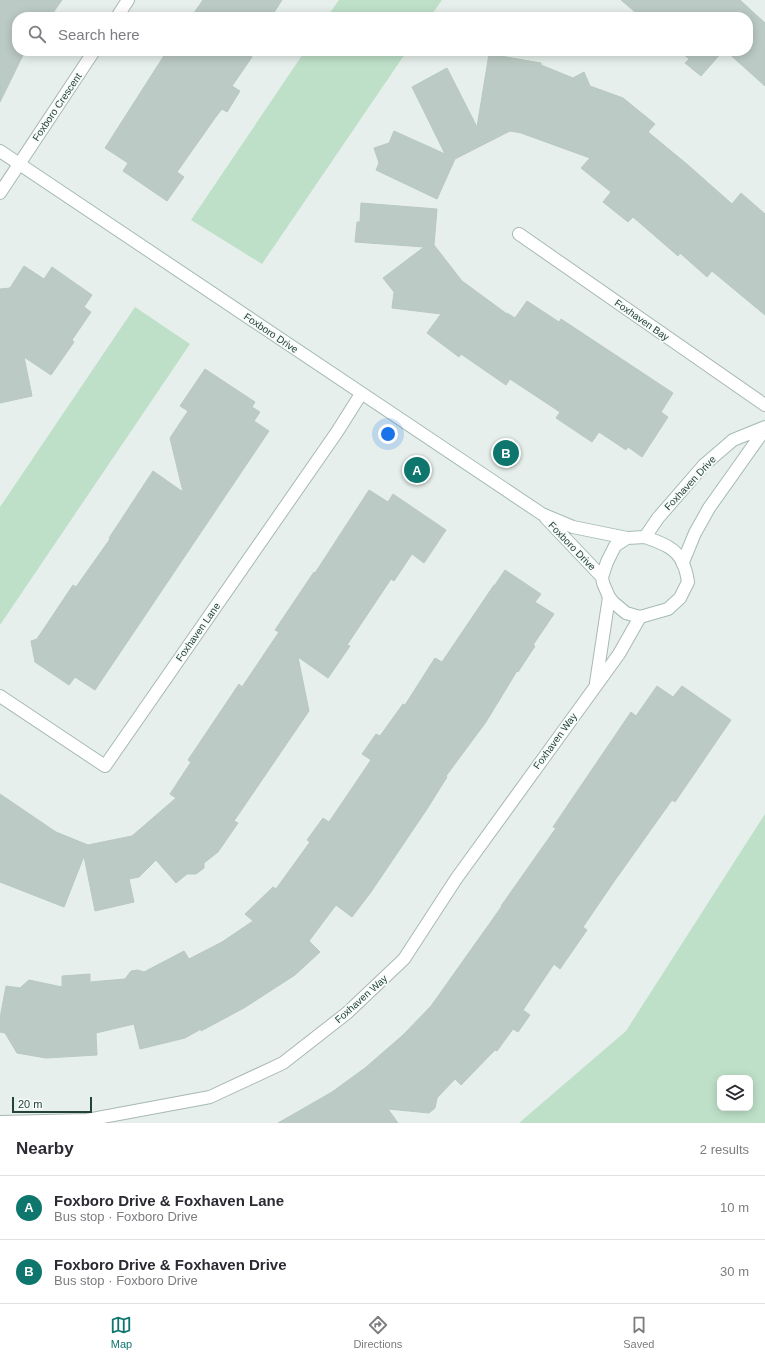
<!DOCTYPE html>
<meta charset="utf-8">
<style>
body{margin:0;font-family:Helvetica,sans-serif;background:#f2f2f3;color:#2b2b33}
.controls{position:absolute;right:12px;bottom:12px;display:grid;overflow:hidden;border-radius:8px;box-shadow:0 2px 10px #0003}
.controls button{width:36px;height:36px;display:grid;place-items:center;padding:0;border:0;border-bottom:1px solid #e1e1e2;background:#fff;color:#2b2b33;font:20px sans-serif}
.scale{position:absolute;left:12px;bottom:10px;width:80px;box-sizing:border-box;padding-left:4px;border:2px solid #23423a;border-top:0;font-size:11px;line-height:14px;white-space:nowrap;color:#23423a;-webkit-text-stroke:3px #f7fbf9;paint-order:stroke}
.you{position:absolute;left:388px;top:434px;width:14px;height:14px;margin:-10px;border:3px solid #fff;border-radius:50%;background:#1a73e8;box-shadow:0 0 0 6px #1a73e833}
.badge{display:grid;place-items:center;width:26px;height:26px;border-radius:50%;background:#0f766e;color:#fff;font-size:13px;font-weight:700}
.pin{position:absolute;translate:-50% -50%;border:2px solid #fff;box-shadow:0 1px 4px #0006}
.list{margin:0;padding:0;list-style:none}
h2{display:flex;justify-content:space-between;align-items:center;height:52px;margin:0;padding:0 16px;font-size:17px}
h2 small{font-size:13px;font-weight:400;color:#7c7c81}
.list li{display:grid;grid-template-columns:26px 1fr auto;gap:12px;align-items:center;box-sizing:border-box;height:64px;padding:0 16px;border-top:1px solid #e1e1e2}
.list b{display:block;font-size:15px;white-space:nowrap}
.list p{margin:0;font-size:13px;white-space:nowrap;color:#7c7c81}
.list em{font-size:13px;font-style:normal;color:#7c7c81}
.icon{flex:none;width:22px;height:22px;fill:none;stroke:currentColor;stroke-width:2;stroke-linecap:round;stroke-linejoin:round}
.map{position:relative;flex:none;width:765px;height:1123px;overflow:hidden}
.search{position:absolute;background:#fff;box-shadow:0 2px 10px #0003;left:12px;right:12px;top:12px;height:44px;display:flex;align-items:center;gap:10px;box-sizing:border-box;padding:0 14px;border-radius:16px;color:#7c7c81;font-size:15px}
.sheet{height:180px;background:#fff}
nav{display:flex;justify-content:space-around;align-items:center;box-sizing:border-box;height:56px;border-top:1px solid #e1e1e2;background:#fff;font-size:11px;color:#7c7c81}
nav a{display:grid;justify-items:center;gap:2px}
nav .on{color:#0f766e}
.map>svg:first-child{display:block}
.green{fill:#bee0c8;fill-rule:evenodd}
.building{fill:#bbcac4;stroke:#b8c9c2}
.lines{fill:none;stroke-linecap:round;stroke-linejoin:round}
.street-casing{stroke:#a8b8b2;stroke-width:14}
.secondary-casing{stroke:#a4bbb3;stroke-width:14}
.street{stroke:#fff;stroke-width:12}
.secondary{stroke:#fff;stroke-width:12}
.labels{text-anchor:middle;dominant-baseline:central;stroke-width:3.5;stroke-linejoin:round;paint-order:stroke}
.street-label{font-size:10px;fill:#23423a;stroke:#f7fbf9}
</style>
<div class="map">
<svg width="765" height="1123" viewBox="0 0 765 1123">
<rect width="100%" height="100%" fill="#e6efeb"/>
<path class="green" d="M339,0H442L430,17H327Z
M305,51H407L262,264L191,220Z
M135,307L190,344L0,625V507Z
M765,814V1123H519L626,1031ZM720,1078H750V1108H720Z"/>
<path class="building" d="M0,0H62L50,17H17V51H28L27,53L25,51L0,102Z
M203,0H282L271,17H191Z
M621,0H740L765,23V86L726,51H748V17H641Z
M167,51H248L246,53L252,57L232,86L240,91L227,112L222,109L215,118L177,172L184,177L167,201L123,171L128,163L105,148Z
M680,51H723L701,76L685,63L689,59Z
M489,54L541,63V65L573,78L584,72L590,86L623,98L655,124L648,132L688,165L732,204L741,193L765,214V315L712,271L707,277L680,253L678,256L633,217L628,222L603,202L611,192L581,168L590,158L521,133L510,131L455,159L437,199L376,170L379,163L374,148L389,143L394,131L445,154L412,87L447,68L477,127Z
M361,203L437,209L434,245L462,281L507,314V313L515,318L527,301L559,322L561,319L673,393L661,412L668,417L642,457L628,447L626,450L599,432L592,442L556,418L560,412L510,379L506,385L461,354L459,357L427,333L441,314L392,308L394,292L383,278L424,247L355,242L357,222H360Z
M24,266L44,279L52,267L92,295L84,307L91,312L72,340L74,342L51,375L24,357L32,396L0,403V289L10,288Z
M205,369L255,402L252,407L260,412L254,421L269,431L95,690L75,677L69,685L35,662L31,641L37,639L73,585L76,587L110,539L109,538L153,471L183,492L170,438L188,411L180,406Z
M369,490L388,502L393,494L446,530L424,563L412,554L394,581L391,579L347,645L350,646L328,678L298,657L309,711L234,821L238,823L218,852L204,863V868L196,874H187L176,883L156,860L139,877L129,879L134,902L95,911L84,856L64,907L0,882V794L56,832L88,845L132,836L176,798L170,794L191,762L188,760L239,684L242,687L279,632L275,630L314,572L315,573Z
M505,570L541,594L535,602L554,614L533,645L535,646L518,672L517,671L486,722L446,776L447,777L427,809L371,892L352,917L336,905L309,941L320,952L295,975L244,1008L201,1031V1029L185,1038L140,1049L134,1024L96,1033L97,1055L46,1058L17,1053L5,1033L0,1032V1018L6,986L20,988L29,980L62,987V976L90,974V982L125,979L131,971L138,970L144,972L184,951L189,959L222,942L253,921L245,914L273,887L276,889L310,842L307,840L323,818L329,822L371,760L362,754L376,734L380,736L403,704L405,705L435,658L442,662L494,585H495Z
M657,686L673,697L682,686L731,720L675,802L672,800L613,883L583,927L587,930L560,969L554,964L523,1010L530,1015L518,1032L513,1029L497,1051L495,1050L461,1085L455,1079L437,1098L435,1108L429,1113L388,1109L398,1123H278L332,1092L365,1068L403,1035L431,1006L502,906H501L556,828L553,827L576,793L631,712L636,716Z"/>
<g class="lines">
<defs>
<path id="street" d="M117,17L128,0
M0,193L94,51
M519,234L765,405
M596,683L609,597
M0,696L105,766L337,432L361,394
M0,1122L87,1120L210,1097L283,1063L347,1013L404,959L456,879L619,654L640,617"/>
<path id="secondary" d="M0,151L542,514L573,527L627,538
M546,518L602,577
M645,537C659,542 678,548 683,564C686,569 687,576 688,582L680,598L668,609L640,617L626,613L614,603L609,597L603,583L602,577L607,562L615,546L627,538Z
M645,537L658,518L704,465L733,440L765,427
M683,562L695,533L709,508L765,429"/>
</defs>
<use href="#street" class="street-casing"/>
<use href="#secondary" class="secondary-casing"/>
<use href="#street" class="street"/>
<use href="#secondary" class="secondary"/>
</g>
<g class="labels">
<g class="street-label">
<text transform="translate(57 107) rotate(-56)">Foxboro Crescent</text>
<text transform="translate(642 320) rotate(35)">Foxhaven Bay</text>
<text transform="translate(271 333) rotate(34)">Foxboro Drive</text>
<text transform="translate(690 483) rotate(-47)">Foxhaven Drive</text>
<text transform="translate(572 546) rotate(46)">Foxboro Drive</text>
<text transform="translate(198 632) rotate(-55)">Foxhaven Lane</text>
<text transform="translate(555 741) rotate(-54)">Foxhaven Way</text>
<text transform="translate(361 999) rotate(-42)">Foxhaven Way</text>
</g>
</g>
</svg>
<div class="controls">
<button><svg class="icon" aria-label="layers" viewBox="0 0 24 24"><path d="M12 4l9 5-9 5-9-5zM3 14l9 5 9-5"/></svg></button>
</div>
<div class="scale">20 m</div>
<div class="you"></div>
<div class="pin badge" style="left:417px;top:470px">A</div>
<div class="pin badge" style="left:506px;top:453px">B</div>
<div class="search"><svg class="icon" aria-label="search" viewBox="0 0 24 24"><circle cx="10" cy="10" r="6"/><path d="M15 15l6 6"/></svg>Search here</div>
</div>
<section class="sheet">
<h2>Nearby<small>2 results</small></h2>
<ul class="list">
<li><span class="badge">A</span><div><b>Foxboro Drive &amp; Foxhaven Lane</b><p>Bus stop · Foxboro Drive</p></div><em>10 m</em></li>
<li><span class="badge">B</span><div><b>Foxboro Drive &amp; Foxhaven Drive</b><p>Bus stop · Foxboro Drive</p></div><em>30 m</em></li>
</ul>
</section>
<nav>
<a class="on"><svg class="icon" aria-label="map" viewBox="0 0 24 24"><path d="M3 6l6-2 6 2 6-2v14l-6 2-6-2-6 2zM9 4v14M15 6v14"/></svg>Map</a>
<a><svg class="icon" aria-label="directions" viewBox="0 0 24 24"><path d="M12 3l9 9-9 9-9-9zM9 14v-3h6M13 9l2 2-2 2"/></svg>Directions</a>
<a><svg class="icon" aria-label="saved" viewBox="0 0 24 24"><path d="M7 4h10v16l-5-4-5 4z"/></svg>Saved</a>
</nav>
